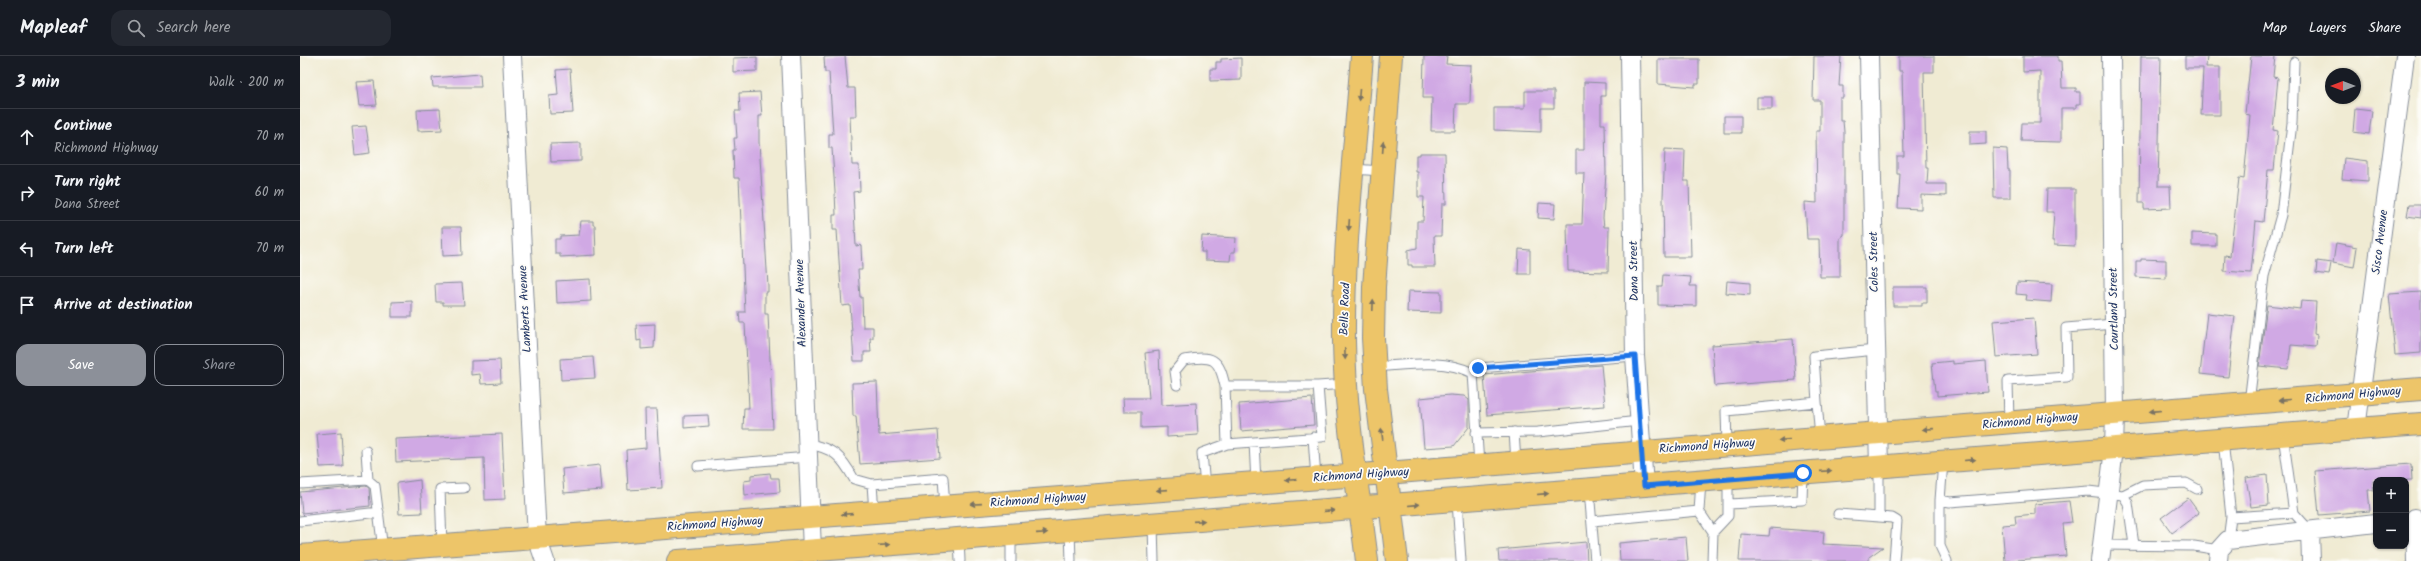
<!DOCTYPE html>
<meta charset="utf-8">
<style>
body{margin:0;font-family:Kalam,sans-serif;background:#242831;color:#f1f3f6}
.controls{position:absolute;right:12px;bottom:12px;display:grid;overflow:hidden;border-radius:8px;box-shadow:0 1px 3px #0004}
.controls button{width:36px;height:36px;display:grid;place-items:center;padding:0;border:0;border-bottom:1px solid #363941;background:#171b24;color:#f1f3f6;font:20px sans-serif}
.compass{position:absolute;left:2025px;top:12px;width:36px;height:36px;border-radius:50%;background:#171b24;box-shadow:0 1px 3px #0004;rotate:270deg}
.stop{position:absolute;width:12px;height:12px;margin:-9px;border:3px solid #1a73e8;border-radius:50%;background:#fff}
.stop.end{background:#1a73e8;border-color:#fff;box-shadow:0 1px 4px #0008}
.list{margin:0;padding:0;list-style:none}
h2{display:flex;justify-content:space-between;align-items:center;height:52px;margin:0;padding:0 16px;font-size:17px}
h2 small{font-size:13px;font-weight:400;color:#9ea1a6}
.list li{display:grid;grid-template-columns:26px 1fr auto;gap:12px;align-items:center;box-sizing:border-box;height:56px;padding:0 16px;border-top:1px solid #363941}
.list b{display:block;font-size:15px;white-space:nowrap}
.list p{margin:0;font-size:13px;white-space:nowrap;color:#9ea1a6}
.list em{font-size:13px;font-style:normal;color:#9ea1a6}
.actions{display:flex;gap:8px;padding:12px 16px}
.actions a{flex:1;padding:9px 0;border:1px solid #8c9099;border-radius:12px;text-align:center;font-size:14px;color:#8c9099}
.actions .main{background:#8c9099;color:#fff}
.icon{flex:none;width:22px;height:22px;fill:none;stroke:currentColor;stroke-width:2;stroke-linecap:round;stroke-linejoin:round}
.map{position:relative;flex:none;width:2121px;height:505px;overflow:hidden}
header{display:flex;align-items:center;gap:24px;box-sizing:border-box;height:56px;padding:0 20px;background:#171b24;border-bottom:1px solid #363941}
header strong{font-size:19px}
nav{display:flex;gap:22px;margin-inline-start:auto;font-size:14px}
.search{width:280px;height:36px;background:#242831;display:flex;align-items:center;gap:10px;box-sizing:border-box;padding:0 14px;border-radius:12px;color:#9ea1a6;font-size:15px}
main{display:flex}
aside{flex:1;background:#171b24}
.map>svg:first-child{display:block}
.building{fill:#d0a9e4}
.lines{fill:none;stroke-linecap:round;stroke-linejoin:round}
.lane-casing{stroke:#868d98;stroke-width:11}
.street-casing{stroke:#868d98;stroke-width:20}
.primary-casing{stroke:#868d98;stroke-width:24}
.lane{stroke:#fff;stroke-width:9}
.street{stroke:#fff;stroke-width:18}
.primary{stroke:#edc569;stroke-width:22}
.oneway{fill:#797263}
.route{stroke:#1a73e8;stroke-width:5}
.labels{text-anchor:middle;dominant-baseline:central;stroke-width:3.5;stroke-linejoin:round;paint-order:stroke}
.street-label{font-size:12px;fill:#1b2f5e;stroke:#fdfcf7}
</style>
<header>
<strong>Mapleaf</strong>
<div class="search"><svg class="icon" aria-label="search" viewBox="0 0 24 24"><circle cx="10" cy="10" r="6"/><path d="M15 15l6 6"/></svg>Search here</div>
<nav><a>Map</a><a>Layers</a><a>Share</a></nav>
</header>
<main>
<aside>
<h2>3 min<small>Walk · 200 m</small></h2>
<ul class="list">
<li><svg class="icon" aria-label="ahead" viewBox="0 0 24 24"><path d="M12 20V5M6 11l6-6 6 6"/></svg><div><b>Continue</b><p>Richmond Highway</p></div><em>70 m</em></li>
<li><svg class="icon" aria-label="right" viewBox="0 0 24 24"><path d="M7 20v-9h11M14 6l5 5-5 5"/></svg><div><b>Turn right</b><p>Dana Street</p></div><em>60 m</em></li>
<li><svg class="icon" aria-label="left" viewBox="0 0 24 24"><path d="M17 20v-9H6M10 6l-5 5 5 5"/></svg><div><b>Turn left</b></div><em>70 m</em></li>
<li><svg class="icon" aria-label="arrive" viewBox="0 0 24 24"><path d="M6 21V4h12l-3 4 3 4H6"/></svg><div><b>Arrive at destination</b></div></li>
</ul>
<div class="actions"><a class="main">Save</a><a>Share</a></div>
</aside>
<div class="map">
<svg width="2121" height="505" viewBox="0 0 2121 505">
<rect width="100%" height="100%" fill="#fdfcf7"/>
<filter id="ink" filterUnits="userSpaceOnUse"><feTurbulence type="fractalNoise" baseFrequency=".025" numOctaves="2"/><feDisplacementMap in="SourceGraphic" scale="8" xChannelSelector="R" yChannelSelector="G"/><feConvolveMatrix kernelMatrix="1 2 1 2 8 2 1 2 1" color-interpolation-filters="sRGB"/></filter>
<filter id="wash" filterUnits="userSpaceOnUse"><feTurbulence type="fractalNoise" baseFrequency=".012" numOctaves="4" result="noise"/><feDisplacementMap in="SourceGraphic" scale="16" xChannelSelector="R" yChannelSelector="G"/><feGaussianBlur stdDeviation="0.9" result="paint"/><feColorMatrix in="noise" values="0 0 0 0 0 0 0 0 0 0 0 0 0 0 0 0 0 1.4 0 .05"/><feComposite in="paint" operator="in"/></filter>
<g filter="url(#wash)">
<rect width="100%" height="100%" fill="#f0ebd3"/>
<g id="blocks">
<path class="building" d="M545,0L548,32H555L556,60H550L552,109H559L560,135L553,136L556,190L561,189L562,214H558L560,241H562L563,271H573V282H570L571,296H564V305H554L550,249L542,250L537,174H533V159H536L535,136L532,92H529V78H533L529,16H525L524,1Z
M1124,0H1147L1146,8L1171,9L1170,48H1156L1155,75H1131L1132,42H1123Z
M1514,0H1541L1539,30H1543V42H1540V65H1543L1544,76V179L1540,182V221H1520L1519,183H1507L1505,146L1517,147L1516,75H1520V44H1513Z
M1599,0H1634V16H1624L1626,112H1628L1627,128H1646V140L1621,139V153L1598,152L1600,118H1597V100H1604L1602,15H1599Z
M1723,0H1758V5H1761L1762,32H1776V36H1780V48H1776V52H1761V86L1721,85L1722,67H1740V15L1723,16Z
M1841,0H1861L1858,130H1870L1871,152L1844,153V147H1839Z
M1885,0H1907L1906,11H1920V59H1901L1903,12H1885Z
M1951,0H1975L1973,21L1978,22L1973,74L1978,75L1974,114H1968L1963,166L1956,165L1951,217L1924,215L1925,199L1930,200L1939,122L1944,123L1950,59L1945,58Z
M457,1V15L433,16V2Z
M941,2V24L910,25V13H916V6H921V3Z
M1358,3H1399V28H1395V31L1358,28Z
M270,13L273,57L250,58L249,40L258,39L256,14Z
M180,18L181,31H133L132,22Z
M74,25L77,49L59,50L56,26Z
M1284,26L1305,27V40H1301V68H1305L1306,117L1303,162L1304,171H1309L1308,216L1268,215L1267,168H1282L1284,117H1276V94H1284Z
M1225,35H1254V52H1241V76L1194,74V52H1225Z
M460,36L462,60H459V86L468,230V236H465V258H468L473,373H443L444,352H449L445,267H440L439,256H445L439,122H434L433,94H435L434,82H437L435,55H440L439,37Z
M1457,41H1472V53H1457Z
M140,53L142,74L118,75L117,54Z
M2055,53L2072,55L2069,78L2053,76Z
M1424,60H1441V77H1424Z
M66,70L70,97L55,99L52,71Z
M1670,75H1686V88L1670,89Z
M281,87V105L251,106L250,88Z
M1693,92L1707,93L1708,114H1710V142H1694Z
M1365,93L1385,94L1384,125H1389L1391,201H1364L1363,141Z
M1120,97H1145L1146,148H1142L1141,180H1134L1135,211H1112V209H1108V194L1117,192V165H1123L1124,141H1118V116H1116V99H1120Z
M2044,102L2068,105V125L2042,123Z
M1747,133H1775V190L1754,189V185H1752L1754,156H1746Z
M1239,147L1255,148L1254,163L1238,162Z
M2109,149H2121V162L2107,160Z
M281,165H293V169H295L296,199L260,201V198H255V183H260V180L279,179Z
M142,171H161L162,199L143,200Z
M1892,177L1916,178V190H1892Z
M902,180L936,182L935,196H931L930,205L905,204V196H901Z
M2036,187L2057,191L2054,211L2033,207Z
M1219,193L1230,194V218H1218Z
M1841,203L1866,204V223L1836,221V205H1841Z
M2017,205L2031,207L2029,219L2016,217Z
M1363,219L1391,221L1390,230H1396V250L1358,249V230H1362Z
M290,223L291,245L257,247L256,225Z
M1427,225L1450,227V239L1426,237Z
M1717,226L1752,228L1751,246L1726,244L1727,239L1716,238Z
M162,227L164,249H143V246H136L135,228Z
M1593,231H1627V247H1622V250H1593Z
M1108,235L1141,236V257L1107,256Z
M2121,236V297L2095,299L2089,238Z
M112,245V261H92V246Z
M2001,245L2016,246L2014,278L2017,279L2016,291L1991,289L1988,313L1959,310L1967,249L2000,253Z
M1907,257L1935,260L1928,321L1900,318Z
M1734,262L1737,298L1696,301L1693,265Z
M355,268L354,292L341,293V284L337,285L336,269Z
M1493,283L1496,324L1415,330L1412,289Z
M859,295L861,349L896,347L898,379L867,381V371L841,372V356H824L823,342H849L845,297Z
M293,301L295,322L261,324L260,303Z
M200,304L201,327L181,328L180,318L171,319V305Z
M1653,305V308L1686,305L1688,336L1637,340V335H1635L1632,307Z
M1301,309L1305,350L1187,359L1184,319Z
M577,326L579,379L638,374L640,402L560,408L556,360H553L552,327Z
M1150,339L1164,340L1169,344V371L1154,390L1124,392L1120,342Z
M1012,342L1014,369L941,375L939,348Z
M345,353H357L362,432L328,434L326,394L346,392Z
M408,359L409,370L384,372V360Z
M41,376L43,410L20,411L17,378Z
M202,378L205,443L185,444L184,402L96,406L95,383Z
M2111,408L2112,424H2073L2074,434H2068L2070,455L2019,459L2015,415Z
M300,409L302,434L264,437L262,413Z
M470,417L471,422H479L480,436L445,439L444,425L451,424V419Z
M1967,419L1969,449L1951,451L1946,422Z
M120,424L122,457L99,458L97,427Z
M66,430L69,432L70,450L2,457L0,436Z
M1888,442L1899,457L1872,477L1861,462Z
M1769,445L1772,466L1763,467L1766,500L1705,505L1702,469L1716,468L1715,460L1735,458V448Z
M1470,472L1524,476L1523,488L1583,491L1569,501V505H1439L1441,478L1469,480Z
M1386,481L1388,505H1320L1319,487Z
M1286,486L1287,505H1199L1198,494Z"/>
</g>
</g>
<g filter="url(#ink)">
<use href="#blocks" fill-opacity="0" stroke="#868d98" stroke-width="1"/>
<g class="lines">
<defs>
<path id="lane" d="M1053,113L1082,115
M1075,311C1108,309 1142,302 1173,317
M877,329L875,315L884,304C913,299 919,302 925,330
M1018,330L1046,328
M1517,346L1514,300L1576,294
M1949,347L1964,220L1981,159L1992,67L1994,6
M1709,367L1708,325L1767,321L1766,272L1814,268
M1214,376L1216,406
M1176,377L1238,376L1339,365
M1013,381L1016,423
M1923,384L1931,461L1994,457L1983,379
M954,386L956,427
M507,388C534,392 541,400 554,423L572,428
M1427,389L1426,355L1517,346L1520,381
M66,395L68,424
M1643,406L1640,444L1650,446L1788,435L1823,439L1828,447L1834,489
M1179,409L1173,317L1178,312L1335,300
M398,410L508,401
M1579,411V461L1592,462L1597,465L1594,505
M1401,425L1399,455L1413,476L1412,505
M0,428L68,424L75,430L83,494
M905,431L902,397L927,388L1022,381L1018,330H925L927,388
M1289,434L1295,505
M1823,439L1843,429L1886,427L1897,433
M1640,444V490L1647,505
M1157,445L1161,505
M1429,448L1502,444L1503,417
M574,456L572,428L643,422L645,451
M1994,457L2010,475
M1538,458L1579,461
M0,465L79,456
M1292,465L1399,455
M853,469L854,505
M770,475L771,505
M1413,476L1428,460V423
M711,479V505
M659,483L660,505
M1928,484L1931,461
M142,489L140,433L164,432
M1802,489L1894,490L1919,494"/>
<path id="street" d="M212,0L237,482L245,505
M491,0L512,494
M1330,0L1335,300L1344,430
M1569,0L1579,411
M2056,373L2105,0
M2115,462L2116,505
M2010,475L2011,505
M1800,505L1814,393L1815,358L1811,0
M1918,505L1919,494L1928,484L2076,467"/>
<path id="primary" d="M1062,0C1055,94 1043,190 1044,285C1045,358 1058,432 1067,505
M1091,0L1074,231L1073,282L1076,333L1097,505
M0,500L1086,417L2121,333
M378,505L2121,368"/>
</defs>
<use href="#lane" class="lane-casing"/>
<use href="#street" class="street-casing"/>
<use href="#primary" class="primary-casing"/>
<use href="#lane" class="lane"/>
<use href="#street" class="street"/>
<use href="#primary" class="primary"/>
</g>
<defs><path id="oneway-solid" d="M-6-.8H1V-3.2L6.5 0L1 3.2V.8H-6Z"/></defs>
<g class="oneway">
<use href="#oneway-solid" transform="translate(1059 39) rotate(95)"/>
<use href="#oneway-solid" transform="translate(1083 91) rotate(-86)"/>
<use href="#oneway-solid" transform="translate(1049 169) rotate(94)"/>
<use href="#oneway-solid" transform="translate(1073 249) rotate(-88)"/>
<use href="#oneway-solid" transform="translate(1045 298) rotate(88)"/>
<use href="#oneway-solid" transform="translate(1984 344) rotate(175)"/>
<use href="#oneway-solid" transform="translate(1855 355) rotate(175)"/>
<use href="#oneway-solid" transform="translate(1628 373) rotate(176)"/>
<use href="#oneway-solid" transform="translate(1082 378) rotate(-97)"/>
<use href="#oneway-solid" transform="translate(1484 384) rotate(176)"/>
<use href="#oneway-solid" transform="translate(1670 404) rotate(-5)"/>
<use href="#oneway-solid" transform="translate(1526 415) rotate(-4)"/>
<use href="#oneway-solid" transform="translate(991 424) rotate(176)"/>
<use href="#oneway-solid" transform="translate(862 434) rotate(176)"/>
<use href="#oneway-solid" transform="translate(1243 438) rotate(-5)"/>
<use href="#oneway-solid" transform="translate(676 448) rotate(176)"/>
<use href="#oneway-solid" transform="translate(1114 449) rotate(-5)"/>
<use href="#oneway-solid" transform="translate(1029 455) rotate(-4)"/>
<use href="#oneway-solid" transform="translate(547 458) rotate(176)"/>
<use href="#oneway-solid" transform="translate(899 465) rotate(-4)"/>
<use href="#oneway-solid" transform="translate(742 477) rotate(-4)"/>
<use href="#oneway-solid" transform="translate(584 489) rotate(-4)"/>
</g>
</g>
<g class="lines" filter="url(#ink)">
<path class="route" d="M1178,312L1335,300L1344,430L1503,417"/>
</g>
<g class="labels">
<g class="street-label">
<text transform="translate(2080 186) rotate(-83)">Sisco Avenue</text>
<text transform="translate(1574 206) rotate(-91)">Coles Street</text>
<text transform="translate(1334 215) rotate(-91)">Dana Street</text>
<text transform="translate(501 247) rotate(-92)">Alexander Avenue</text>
<text transform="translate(225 253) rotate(-93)">Lamberts Avenue</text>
<text transform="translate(1045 253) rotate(-88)">Bells Road</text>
<text transform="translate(1814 253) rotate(-91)">Courtland Street</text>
<text transform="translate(2053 339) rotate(-5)">Richmond Highway</text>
<text transform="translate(1730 365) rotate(-5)">Richmond Highway</text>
<text transform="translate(1407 390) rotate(-4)">Richmond Highway</text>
<text transform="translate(1061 419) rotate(-4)">Richmond Highway</text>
<text transform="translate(738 444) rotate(-4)">Richmond Highway</text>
<text transform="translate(415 468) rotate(-4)">Richmond Highway</text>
</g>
</g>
</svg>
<div class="controls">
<button>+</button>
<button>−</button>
</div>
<svg class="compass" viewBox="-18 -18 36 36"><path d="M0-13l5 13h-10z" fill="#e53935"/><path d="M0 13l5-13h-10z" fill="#9ea1a6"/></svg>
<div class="stop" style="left:1503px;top:417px"></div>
<div class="stop end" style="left:1178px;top:312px"></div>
</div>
</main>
